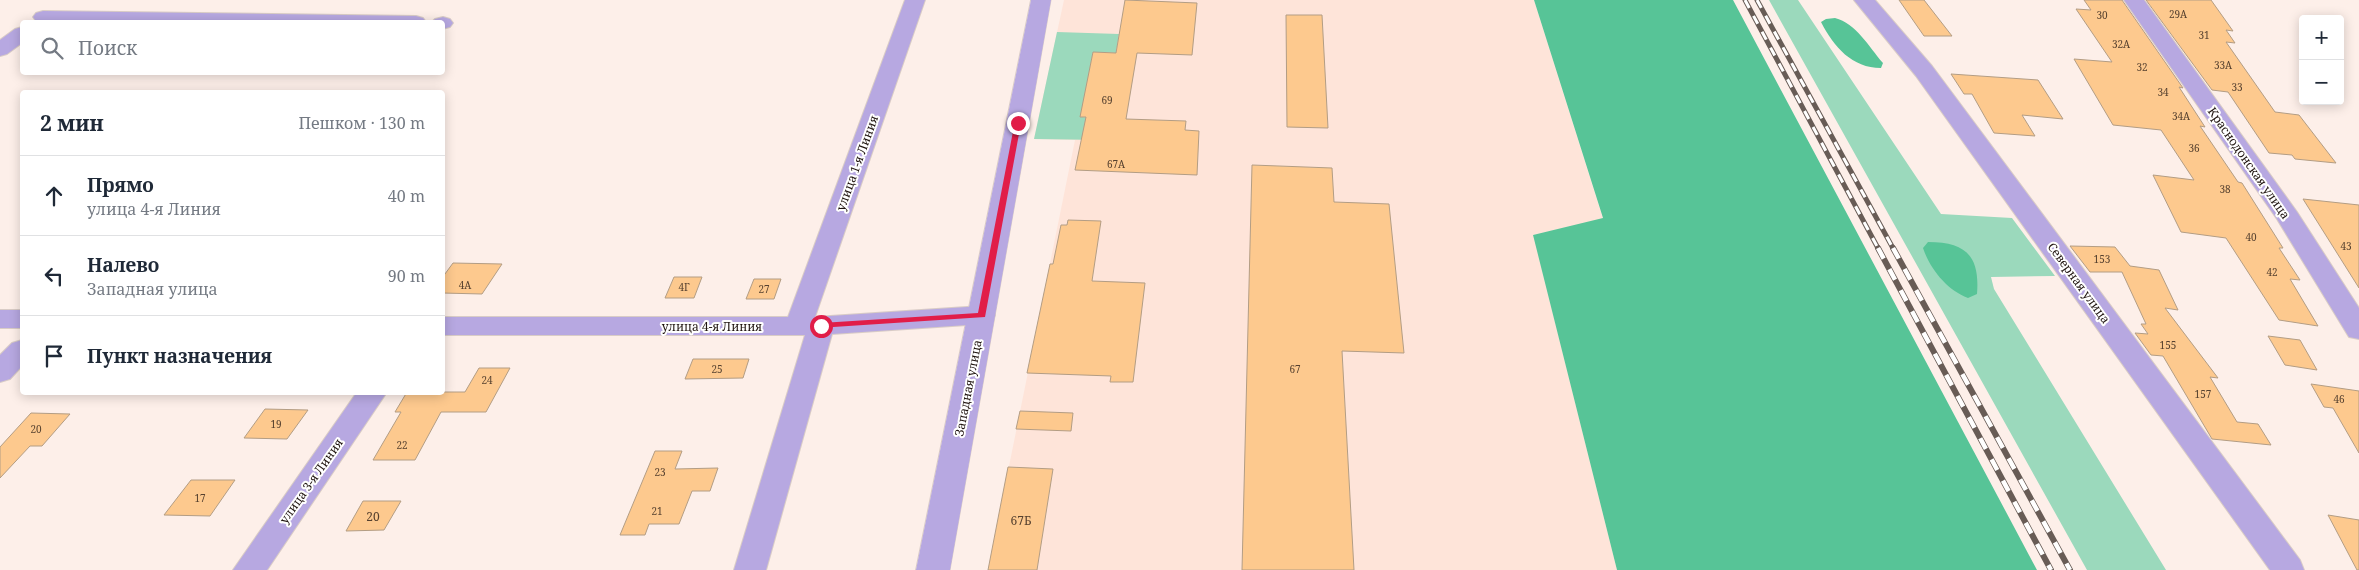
<!DOCTYPE html>
<html lang="ru">
<meta charset="utf-8">
<style>
body{margin:0;font-family:"Noto Serif",serif;background:#f6f6f7;color:#1f2937}
.controls{position:absolute;right:15px;top:15px;display:grid;overflow:hidden;border-radius:5px;box-shadow:0 2px 12px #0003}
.controls button{width:45px;height:45px;display:grid;place-items:center;padding:0;border:0;border-bottom:1px solid #e0e1e3;background:#fff;color:#1f2937;font:25px sans-serif}
.stop{position:absolute;width:15px;height:15px;margin:-11px;border:4px solid #e11d48;border-radius:50%;background:#fff}
.stop.end{background:#e11d48;border-color:#fff;box-shadow:0 1px 5px #0008}
.list{margin:0;padding:0;list-style:none}
h2{display:flex;justify-content:space-between;align-items:center;height:65px;margin:0;padding:0 20px;font-size:21px}
h2 small{font-size:16px;font-weight:400;color:#747a83}
.list li{display:grid;grid-template-columns:32px 1fr auto;gap:15px;align-items:center;box-sizing:border-box;height:80px;padding:0 20px;border-top:1px solid #e0e1e3}
.list b{display:block;font-size:19px;white-space:nowrap}
.list p{margin:0;font-size:16px;white-space:nowrap;color:#747a83}
.list em{font-size:16px;font-style:normal;color:#747a83}
.icon{flex:none;width:28px;height:28px;fill:none;stroke:currentColor;stroke-width:2;stroke-linecap:round;stroke-linejoin:round}
.map{position:relative;flex:none;width:2359px;height:570px;overflow:hidden}
.search{position:absolute;background:#fff;box-shadow:0 2px 12px #0003;left:20px;top:20px;width:425px;height:55px;display:flex;align-items:center;gap:12px;box-sizing:border-box;padding:0 18px;border-radius:5px;color:#747a83;font-size:19px}
.panel{position:absolute;background:#fff;box-shadow:0 2px 12px #0003;left:20px;top:90px;width:425px;height:305px;border-radius:5px}
.map>svg:first-child{display:block}
.built{fill:#fee4d9}
.green{fill:#9bd9bc}
.forest{fill:#57c497}
.building{fill:#fdc98e;stroke:#b39d84}
.lines{fill:none;stroke-linecap:round;stroke-linejoin:round}
.minor-casing{stroke:#d9ccc6;stroke-width:2}
.tertiary-casing{stroke:#d9ccc6;stroke-width:1}
.minor{fill:#b7a8e1;fill-rule:evenodd}
.tertiary{fill:#b7a8e1;fill-rule:evenodd}
.rail-far1-casing{stroke:#685c56;stroke-width:5}
.rail-casing{stroke:#685c56;stroke-width:6}
.rail-far1{stroke:#fff;stroke-width:3;stroke-dasharray:9;stroke-linecap:butt}
.rail{stroke:#fff;stroke-width:4.5;stroke-dasharray:12;stroke-linecap:butt}
.route{fill:#e11d48}
.labels{text-anchor:middle;dominant-baseline:central;stroke-width:4;stroke-linejoin:round;paint-order:stroke}
.number-label{font-size:10px;fill:#56412f}
.street-label{font-size:12px;fill:#1f140f;stroke:#fff}
.near-number-label{font-size:12px;fill:#56412f}
</style>
<div class="map">
<svg width="2359" height="570" viewBox="0 0 2359 570">
<rect width="100%" height="100%" fill="#fdefe9"/>
<path class="built" d="M1064,0H1534L1603,219L1533,235L1617,570H988L1075,140L1034,139Z"/>
<path class="green" d="M1769,0H1798L1941,214L2012,218L2055,276L1991,277L1994,289L2166,570H2087Z
M1057,32L1119,34L1116,53L1093,52L1081,117L1105,118L1101,140L1034,139Z"/>
<path class="forest" d="M1534,0H1733L2037,570H1617L1533,235L1603,218Z
M1835,18C1856,23 1869,47 1883,63L1881,68C1852,68 1834,47 1821,22L1826,19Z
M1928,242C1966,242 1980,256 1977,294L1968,298C1947,290 1930,269 1923,248Z"/>
<path class="building" d="M1125,0L1197,3L1192,55L1137,53L1126,119L1186,121L1185,130L1199,131L1197,175L1075,170L1086,117H1080L1093,52L1116,53Z
M1899,0H1924L1952,36H1924Z
M2084,0H2122L2183,88L2179,87L2205,127L2200,126L2238,182L2242,183L2283,248H2279L2300,280L2290,279L2318,326L2279,320L2226,238L2181,232L2153,175L2194,180L2161,130L2113,125L2074,59L2112,62L2076,9L2091,10Z
M2146,0H2211L2233,31L2226,30L2235,43L2226,42L2275,112L2299,115L2336,163L2295,159L2292,155L2269,153L2228,92L2212,90Z
M1286,15H1322L1328,128L1287,127Z
M1951,74L2038,80L2063,119L2022,115L2035,136L1994,133L1972,94H1964Z
M1252,165L1332,168L1334,202L1389,204L1404,353L1342,351L1354,570H1242Z
M2303,199L2359,205V288Z
M1068,220L1101,221L1092,281L1145,283L1133,382H1110L1111,376L1027,373L1050,264H1053L1061,225H1067Z
M2070,246L2115,247L2130,266L2159,270L2178,310L2165,308L2218,378L2210,377L2237,422L2258,424L2271,445L2212,439L2163,356L2151,355L2135,333L2148,334L2141,324H2146L2122,272H2090Z
M453,263L502,264L482,294L442,293V278Z
M674,277H702L694,298H665Z
M754,279H781L774,299H746Z
M2268,336L2300,340L2317,370L2285,365Z
M693,359H749L743,378L685,379Z
M479,368H510L486,412H441L415,460H373L401,412H395L407,392H465Z
M2311,384L2359,391V453L2333,408L2324,407Z
M265,409L308,410L287,439L244,438Z
M1020,411L1073,413L1071,431L1016,429Z
M31,413L70,414L42,446H30L0,478V447Z
M655,451H682L675,469L718,468L710,491H692L679,524H649L645,535H620Z
M1008,467L1053,469L1037,570H988Z
M191,480H235L210,516L164,515Z
M363,501H401L384,530L346,531Z
M2328,515L2359,520V570H2357Z"/>
<g class="lines">
<defs>
<path id="minor" d="M905,0H925L815,317L982,306L992,309L995,315L992,321L982,324L832,334L766,570H734L805,335H442V317H788Z
M1854,0H1875L1932,66L2300,560L2304,570H2270L1916,76Z
M2124,0H2144L2297,212L2359,308V339L2349,337L2277,219Z
M43,11L416,16L423,18L426,22L36,21L33,17L36,13Z
M443,17L450,19L453,23L450,27L442,29V22H432L435,19Z
M22,27V43L7,54L0,56V40L15,29Z
M0,310H22V328H0Z
M22,340V366L10,379L0,382V355L12,343Z
M357,392H387L267,570H233Z"/>
<path id="tertiary" d="M1031,0H1051L950,570H916Z"/>
</defs>
<use href="#minor" class="minor-casing"/>
<use href="#tertiary" class="tertiary-casing"/>
<use href="#minor" class="minor"/>
<use href="#tertiary" class="tertiary"/>
<defs>
<path id="rail-far1" d="M1745,0L1879,250
M1757,0L1894,250"/>
<path id="rail" d="M1878,248L2051,570
M1893,248L2070,570"/>
</defs>
<use href="#rail-far1" class="rail-far1-casing"/>
<use href="#rail" class="rail-casing"/>
<use href="#rail-far1" class="rail-far1"/>
<use href="#rail" class="rail"/>
</g>
<path class="route" d="M1015,121L1021,123L985,317L818,328V324L821,323L978,313Z"/>
<g class="labels">
<g class="number-label">
<text x="2178" y="14">29А</text>
<text x="2102" y="15">30</text>
<text x="2204" y="35">31</text>
<text x="2121" y="44">32А</text>
<text x="2223" y="65">33А</text>
<text x="2142" y="67">32</text>
<text x="2237" y="87">33</text>
<text x="2163" y="92">34</text>
<text x="1107" y="100">69</text>
<text x="2181" y="116">34А</text>
<text x="2194" y="148">36</text>
<text x="1116" y="164">67А</text>
<text x="2225" y="189">38</text>
<text x="2251" y="237">40</text>
<text x="2346" y="246">43</text>
<text x="2102" y="259">153</text>
<text x="2272" y="272">42</text>
<text x="465" y="285">4А</text>
<text x="684" y="287">4Г</text>
<text x="764" y="289">27</text>
<text x="2168" y="345">155</text>
<text x="717" y="369">25</text>
<text x="1295" y="369">67</text>
<text x="487" y="380">24</text>
<text x="2203" y="394">157</text>
<text x="2339" y="399">46</text>
<text x="276" y="424">19</text>
<text x="36" y="429">20</text>
<text x="402" y="445">22</text>
<text x="660" y="472">23</text>
<text x="200" y="498">17</text>
<text x="657" y="511">21</text>
</g>
<g class="street-label">
<text transform="translate(857 163) rotate(-70)">улица 1-я Линия</text>
<text transform="translate(2249 163) rotate(55)">Краснодонская улица</text>
<text transform="translate(2079 283) rotate(54)">Северная улица</text>
<text x="712" y="326">улица 4-я Линия</text>
<text transform="translate(968 388) rotate(-79)">Западная улица</text>
<text transform="translate(311 481) rotate(-55)">улица 3-я Линия</text>
</g>
<g class="near-number-label">
<text x="373" y="516">20</text>
<text x="1021" y="520">67Б</text>
</g>
</g>
</svg>
<div class="controls">
<button>+</button>
<button>−</button>
</div>
<div class="stop" style="left:821px;top:326px"></div>
<div class="stop end" style="left:1018px;top:123px"></div>
<div class="search"><svg class="icon" aria-label="search" viewBox="0 0 24 24"><circle cx="10" cy="10" r="6"/><path d="M15 15l6 6"/></svg>Поиск</div>
<section class="panel">
<h2>2 мин<small>Пешком · 130 m</small></h2>
<ul class="list">
<li><svg class="icon" aria-label="ahead" viewBox="0 0 24 24"><path d="M12 20V5M6 11l6-6 6 6"/></svg><div><b>Прямо</b><p>улица 4-я Линия</p></div><em>40 m</em></li>
<li><svg class="icon" aria-label="left" viewBox="0 0 24 24"><path d="M17 20v-9H6M10 6l-5 5 5 5"/></svg><div><b>Налево</b><p>Западная улица</p></div><em>90 m</em></li>
<li><svg class="icon" aria-label="arrive" viewBox="0 0 24 24"><path d="M6 21V4h12l-3 4 3 4H6"/></svg><div><b>Пункт назначения</b></div></li>
</ul>
</section>
</div>
